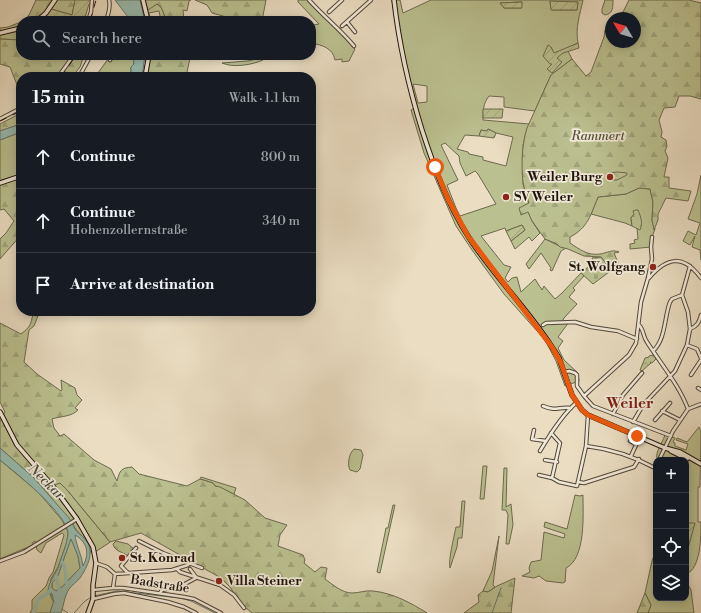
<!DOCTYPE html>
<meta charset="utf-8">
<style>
body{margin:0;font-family:"Libre Bodoni",serif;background:#242831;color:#f1f3f6}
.controls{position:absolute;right:12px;bottom:12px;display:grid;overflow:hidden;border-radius:8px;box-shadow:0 2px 10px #0003}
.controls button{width:36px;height:36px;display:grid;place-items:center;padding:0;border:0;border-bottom:1px solid #363941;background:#171b24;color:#f1f3f6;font:20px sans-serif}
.compass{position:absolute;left:605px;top:12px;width:36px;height:36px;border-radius:50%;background:#171b24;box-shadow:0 2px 10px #0003;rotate:308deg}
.stop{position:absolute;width:12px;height:12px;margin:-9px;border:3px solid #ea580c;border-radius:50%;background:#fff}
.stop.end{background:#ea580c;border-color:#fff;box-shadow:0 1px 4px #0008}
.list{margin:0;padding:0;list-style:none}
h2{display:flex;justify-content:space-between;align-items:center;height:52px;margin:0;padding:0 16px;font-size:17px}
h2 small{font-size:13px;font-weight:400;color:#9ea1a6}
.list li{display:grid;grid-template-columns:26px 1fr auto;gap:12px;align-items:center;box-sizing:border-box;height:64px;padding:0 16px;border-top:1px solid #363941}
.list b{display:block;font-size:15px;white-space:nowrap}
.list p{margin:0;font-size:13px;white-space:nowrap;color:#9ea1a6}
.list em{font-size:13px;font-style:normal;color:#9ea1a6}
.icon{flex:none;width:22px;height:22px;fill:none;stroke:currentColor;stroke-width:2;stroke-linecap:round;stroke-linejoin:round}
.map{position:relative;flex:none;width:701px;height:613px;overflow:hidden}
.search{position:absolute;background:#171b24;box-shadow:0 2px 10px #0003;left:16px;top:16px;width:300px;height:44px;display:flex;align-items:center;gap:10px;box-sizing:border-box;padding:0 14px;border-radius:16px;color:#9ea1a6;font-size:15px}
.panel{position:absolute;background:#171b24;box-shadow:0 2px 10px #0003;left:16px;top:72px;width:300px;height:244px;border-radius:16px}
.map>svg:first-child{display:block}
.grass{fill:#bbc090;stroke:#6c6a4e;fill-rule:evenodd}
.forest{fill:url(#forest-firs);stroke:#6c6a4e}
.cemetery{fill:url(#cemetery-stones);stroke:#6c6a4e}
.park{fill:url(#park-crowns);stroke:#6c6a4e}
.garden{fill:url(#garden-furrows);stroke:#6c6a4e}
.water{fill:#98bcaf;stroke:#67796d;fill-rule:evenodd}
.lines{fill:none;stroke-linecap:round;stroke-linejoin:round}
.stream{stroke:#67796d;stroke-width:1}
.river{stroke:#98bcaf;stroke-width:3.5}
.street-casing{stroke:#514639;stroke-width:4.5}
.secondary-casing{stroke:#1e140b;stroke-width:5.5}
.street{stroke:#f1e9d7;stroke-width:2.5}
.secondary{stroke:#f1e9d7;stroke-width:3.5}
.rail{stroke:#1e140b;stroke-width:1;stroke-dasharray:7 7;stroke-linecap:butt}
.route{stroke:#ea580c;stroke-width:5}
.poi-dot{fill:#8f2418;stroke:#f1e9d7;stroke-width:1.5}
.labels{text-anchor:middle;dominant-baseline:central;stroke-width:3.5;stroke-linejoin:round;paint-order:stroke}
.park-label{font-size:13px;font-style:italic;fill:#55503a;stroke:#f1e9d7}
.poi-label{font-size:13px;font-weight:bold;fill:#1e140b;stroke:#f1e9d7;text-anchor:start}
.street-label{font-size:13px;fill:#1e140b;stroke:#f1e9d7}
.water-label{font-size:14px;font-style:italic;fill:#494f44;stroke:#f1e9d7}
.quarter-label{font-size:15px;font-weight:bold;fill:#7a1f14;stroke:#f1e9d7}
</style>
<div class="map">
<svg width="701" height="613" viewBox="0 0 701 613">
<defs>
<pattern id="forest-firs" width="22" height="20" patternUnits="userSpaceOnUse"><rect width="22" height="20" fill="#bbc090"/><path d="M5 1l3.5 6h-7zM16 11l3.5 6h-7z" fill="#a0a47b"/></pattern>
<pattern id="cemetery-stones" width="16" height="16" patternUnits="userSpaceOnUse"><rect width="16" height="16" fill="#bbc090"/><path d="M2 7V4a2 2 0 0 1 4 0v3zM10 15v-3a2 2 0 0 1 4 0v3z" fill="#a0a47b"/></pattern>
<pattern id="park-crowns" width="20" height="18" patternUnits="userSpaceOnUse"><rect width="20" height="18" fill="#bbc090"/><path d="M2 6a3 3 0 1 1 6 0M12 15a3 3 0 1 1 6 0" fill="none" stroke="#a0a47b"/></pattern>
<pattern id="garden-furrows" width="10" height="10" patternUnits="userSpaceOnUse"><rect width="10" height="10" fill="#bbc090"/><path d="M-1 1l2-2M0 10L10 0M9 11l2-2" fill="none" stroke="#a0a47b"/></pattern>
</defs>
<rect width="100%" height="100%" fill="#eaddc2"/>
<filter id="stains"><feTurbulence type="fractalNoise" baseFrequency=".005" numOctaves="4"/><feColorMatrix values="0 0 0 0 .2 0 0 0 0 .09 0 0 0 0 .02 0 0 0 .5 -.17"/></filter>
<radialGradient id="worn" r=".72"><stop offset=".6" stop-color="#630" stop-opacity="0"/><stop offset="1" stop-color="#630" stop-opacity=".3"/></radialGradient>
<path class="grass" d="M140,0H145L152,6L157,4C163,7 164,15 166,21H161L159,11L149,13L150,21H145Z
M298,0H308L355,49L349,61L342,62V59L335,60C333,48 322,45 311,43V22L313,25L319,24L298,2Z
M392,0H400L403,13L431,0H583C580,14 575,28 578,43L554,54L551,47L553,63L552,73C556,61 555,55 568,51L572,59L551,75L535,111L504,107V97L489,96C483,104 483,110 483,120L529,124L525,136L523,146V184L529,204L528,211L532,221L540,233L532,241L529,237L515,249L511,241L525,230L522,225L506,231L505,228L481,236L504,265L511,267L505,278L508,282L512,278L517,277L521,292L535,279L542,290L544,286L555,299L562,293L581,273L584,276L573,288L575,290L569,297L577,304L564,318L562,322H569L558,337L563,341L558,348L564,360L578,373L579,381L565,386L556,361L545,340L504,294L472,250L456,226L424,153L411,110L414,108L399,46ZM522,2L521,8H504L500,3ZM550,2H578L577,10H552ZM413,84L427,86V102L418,103ZM488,129L496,133L513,137L506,166L483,160V157L469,154L468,152L457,149L465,135L479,136L481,130L487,132ZM445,143L459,156L460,163L466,176L475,171L478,174L496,204L460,216L456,208L447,185L458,180L441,145Z
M605,0H613C613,7 613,14 605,15L602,13V9Z
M21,22V40L0,39V28L8,27Z
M111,55H133L134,64L131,67V73L133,75L132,77H95Z
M255,55H257L263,60C252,65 233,68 222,63L247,61L257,59Z
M21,132V178L0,185V140Z
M701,175V260L700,250L692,247L695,236L690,245L683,241L688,231L696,235L700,223L688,219L697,194Z
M639,188L650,189L653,202L652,220L655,229L652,237L651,247L630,249V244L635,243L634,240L638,239L637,228L640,229L634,214L631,218L632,226L625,223L591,214L598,197L626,194Z
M545,239C552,242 559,247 566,248L561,251L552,271L550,270L551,268L541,253L529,269L526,264Z
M699,427L701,431L700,487H698V522H701C701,536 701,569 686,574V552L694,524L686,523V460H657C655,451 662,444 665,435L675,438L673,442L675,443V446L686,450L688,444L676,440L677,438L687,442Z
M354,449L361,450L363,455L360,469L357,472L350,470C347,465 349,453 354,449Z
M0,460L38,492L62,520L68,532L67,542L58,567L51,579L49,593H50L52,599L54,602L50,613H30L32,609V600L46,586L49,578L53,572L64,535L62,533L46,543L41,553L37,550L35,541L32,543L33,545L0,559Z
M483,466H487L484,499H480Z
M504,468H507L506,507L511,504L513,525L509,544H506L508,515L506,510H502Z
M201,477L236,488L234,494L215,486L213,483L200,479Z
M59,482L68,491L110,542L109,543L95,552H90C89,548 89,543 86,540C81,534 76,532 73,524L44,489Z
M575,495L580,496L583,495C583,515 586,558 566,568L565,582L563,583L546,581L539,576L534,578L522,576L530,572L529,568L531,562L541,560L544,532L564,538L565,534L544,527L545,522L567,529Z
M462,501H465L462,538H458L457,547L450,568C448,560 454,537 456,527H460Z
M393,505H395L380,573L377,572L386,528H388Z
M499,536L493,585L495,587L488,592L483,591L492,571Z
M71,538L78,556L80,568L62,587L56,591L52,589V583L57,578Z
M656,550V598H686V581L691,590L694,613H648L651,605L645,593L652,561Z"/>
<path class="forest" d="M36,0H75L72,15L51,9L37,21H24L29,15Z
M145,0H191L189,1L187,11L183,10L184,21H166C164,15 163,7 157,4L148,10Z
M195,0H266L262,21H241L212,13L207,5Z
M629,0H689L701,3V99L690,96H679L675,107L664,108L659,120L662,132L661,137L666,140L667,146L665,151L668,158L664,177H669V188L691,191L688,201L666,198L658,214V220L654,230L652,220L653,202L650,189L639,188L626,194L598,197C591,214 588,228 570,237V243C579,249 588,256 600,254C607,253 612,249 619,252L614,253L619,265L613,269L607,266L601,257L584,256L568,249L560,247L557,244L545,239L532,221L528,212L521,215L519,208L529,203C527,196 524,189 523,182C521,164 522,144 527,128L551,75L572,59L586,76L591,72L604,37L605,30L609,25L611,26V42H635V18H620Z
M0,39L21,40V55H84L80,67L72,77H57L55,75L52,77H21V90H19L10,67L0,64Z
M151,55H187L190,58L186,77H146Z
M21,113V124L0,131V124Z
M21,178V235L0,259V239L6,233L14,221L4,209L0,210V185Z
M636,210H638C641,217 643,223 640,230L632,226L631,218L634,214L633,211Z
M29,311H40L34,326L29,330L24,362L37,374L61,391L62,390L61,380L75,388L77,395L82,400L75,408L78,410C71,417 61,416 52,419L54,428L60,436L64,434L94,460L111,469L117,481C120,470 121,468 132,467L139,474L187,486L200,479L213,483L215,486L220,487L245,500L265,518L287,525L280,535L278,546L303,555L305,560L304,563L315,572L321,567L327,568L325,579C332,584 342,593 352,593C359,593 366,590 373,591C393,593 411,603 427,613H252L241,604L230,587L221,578L141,533L110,542L68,491L60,483L44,489L33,477L0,448V421L5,412L0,402V323L21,334C30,327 31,325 33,313Z
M515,578L511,613H464L479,602L478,595L483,591L488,592L497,586Z
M645,593L651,605L648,613H637Z"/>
<path class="cemetery" d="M601,257L607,265L613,269L593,284L581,273L594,262L592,258Z
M116,541L128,544L134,549L128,556C123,552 114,551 113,544Z"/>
<path class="park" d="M617,172L627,173V175L617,180H609V173Z
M653,355L656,359L652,363L650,362L651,363L642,371L640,370L645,358L649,357V356Z"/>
<path class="garden" d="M75,0H91V5L89,4L84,21H39L51,9L72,15Z
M550,1L578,2L577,10H551Z
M522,2V8H504L500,3Z
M578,43L579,48L563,53L557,58L562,62L552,73L547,69L552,64H550L543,56L548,45L551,47L554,53Z
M483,109H503L502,118H483Z
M488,129L496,133L494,138L479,136L481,130L487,131Z
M522,225L525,230L511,241L506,231Z
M686,523H695L687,552H686Z"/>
<path class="water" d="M115,0H140L145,21H131Z
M133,55H145L142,77H132L133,75L131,73V67L134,64Z
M21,124V132L0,140V131Z
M0,448L33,477L69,518C72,522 73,525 75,529C77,533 82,535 84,538C96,550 88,566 80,578C77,582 72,585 69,589C64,597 64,605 61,613H50C52,605 55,603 52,594L48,593C48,582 54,577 58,568C61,560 63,552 66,544C67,541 68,535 68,532C63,510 17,474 0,460ZM75,535C87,542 90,553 83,566C82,555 76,546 75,535ZM71,539L78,556L80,568L62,587L56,591L52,588V583L57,578Z"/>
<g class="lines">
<path class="stream" d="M51,592V596L54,602
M94,596L117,591L180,598L191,601L215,613
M62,609L68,613
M74,613L84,602L91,597
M492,613L501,588"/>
<path class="river" d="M62,562C67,568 65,577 67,585
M56,576L59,589L61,593
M34,613L38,599L48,593L51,590"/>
<defs>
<path id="street" d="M309,0C323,16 340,29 354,46
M329,12L342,0
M88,21L91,12L92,0
M106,21C108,15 111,7 109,0
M347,22L355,32
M342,26L371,0
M110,60L113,55
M58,77L74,55
M79,77L91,55
M0,119L21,108
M649,278C667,257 683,254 701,278
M543,325L546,323L575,322L591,327L618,331L637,339
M639,325C644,330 643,337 647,342C661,364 679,385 688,409L673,431L659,460
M690,329C697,326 699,323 701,315
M687,345L697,349L701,358
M653,351C666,339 664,318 670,302L672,299L682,295
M565,372L569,371L575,373L577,375V386L584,396L593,406L671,436
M691,375L701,360
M698,388L701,390
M584,396L629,355L636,343L641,302L648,278L652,259L651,247L652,237
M543,406C557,412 559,406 571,408
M688,409L701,404
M662,411L680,420
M613,414L623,395L642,373
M655,420L670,403
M633,422L643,405L675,371L687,345L690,329L688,312L682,295L690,266
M534,430L532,439L546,441
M551,433L560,443L552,478L559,482L577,486L586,446L588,415
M630,441L634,443L636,445L631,456
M586,446C611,449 633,456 655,468L656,466
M540,451C549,436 563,414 576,403
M545,460L557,462
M539,475L552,478
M578,482L584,483L634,467L639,459
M139,541L163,553L202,568
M0,561L24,552L77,519
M96,563L107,567L115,574
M177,569L180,572L220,585L234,595L244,608
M190,569L196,577
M128,573L121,566L136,548
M115,574L172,570L188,565V564
M113,588L115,574
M93,590L113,588H123L184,597L194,599L221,613
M160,593L162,590L183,585L196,578
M93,599L114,594L124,593L168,602L184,607L196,613"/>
<path id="secondary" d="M143,0L148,21
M394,0C399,44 409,88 422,130C434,167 447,203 468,236C493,275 527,308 552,347L559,358L572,395L582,410L588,415L665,448L680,452L701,464
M37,21L46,13L55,0
M0,33L21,28
M145,77L149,55
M0,183L21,176
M0,412L17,445L55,489L77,519L93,547L96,563L93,585V599L88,613
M671,451L687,459"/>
</defs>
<use href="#street" class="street-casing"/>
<use href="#secondary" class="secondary-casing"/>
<use href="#street" class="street"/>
<use href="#secondary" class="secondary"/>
<path class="rail" d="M90,21L96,0
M61,77L76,55
M0,121L21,111"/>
</g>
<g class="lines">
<path class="route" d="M435,167L448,199L468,236L552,347L561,363L572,395L582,410L588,415L637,436"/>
</g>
<g class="poi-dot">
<circle cx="610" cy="177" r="4"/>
<circle cx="506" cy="197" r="4"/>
<circle cx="653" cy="267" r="4"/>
<circle cx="122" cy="558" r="4"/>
<circle cx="219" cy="581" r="4"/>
</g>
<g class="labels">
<g class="park-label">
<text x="598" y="136">Rammert</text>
</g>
<g class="poi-label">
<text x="602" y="177" text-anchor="end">Weiler Burg</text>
<text x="514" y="197">SV Weiler</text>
<text x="645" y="267" text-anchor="end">St. Wolfgang</text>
<text x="130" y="558">St. Konrad</text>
<text x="227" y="581">Villa Steiner</text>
</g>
<g class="street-label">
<text transform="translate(160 584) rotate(9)">Badstraße</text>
</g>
<g class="water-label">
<text transform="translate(46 482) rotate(45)">Neckar</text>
</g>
<g class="quarter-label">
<text x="630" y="403">Weiler</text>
</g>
</g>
<rect width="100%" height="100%" filter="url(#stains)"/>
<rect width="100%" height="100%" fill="url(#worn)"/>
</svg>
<div class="controls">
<button>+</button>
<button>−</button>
<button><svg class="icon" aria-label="locate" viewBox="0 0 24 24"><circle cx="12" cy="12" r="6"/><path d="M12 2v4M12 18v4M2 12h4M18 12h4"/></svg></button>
<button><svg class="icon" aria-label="layers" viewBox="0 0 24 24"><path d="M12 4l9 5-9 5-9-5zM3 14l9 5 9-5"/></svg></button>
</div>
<svg class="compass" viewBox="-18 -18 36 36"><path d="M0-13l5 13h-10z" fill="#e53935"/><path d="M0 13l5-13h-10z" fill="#9ea1a6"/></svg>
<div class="stop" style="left:435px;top:167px"></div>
<div class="stop end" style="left:637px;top:436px"></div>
<div class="search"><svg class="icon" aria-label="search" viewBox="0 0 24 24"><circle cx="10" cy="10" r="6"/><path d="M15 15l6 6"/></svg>Search here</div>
<section class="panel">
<h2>15 min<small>Walk · 1.1 km</small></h2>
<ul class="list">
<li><svg class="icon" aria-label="ahead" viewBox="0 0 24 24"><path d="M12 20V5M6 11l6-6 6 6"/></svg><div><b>Continue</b></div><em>800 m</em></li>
<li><svg class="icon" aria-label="ahead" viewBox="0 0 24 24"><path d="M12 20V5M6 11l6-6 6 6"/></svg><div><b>Continue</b><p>Hohenzollernstraße</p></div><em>340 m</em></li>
<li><svg class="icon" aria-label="arrive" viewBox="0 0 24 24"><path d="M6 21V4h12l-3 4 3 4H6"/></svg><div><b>Arrive at destination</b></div></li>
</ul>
</section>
</div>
